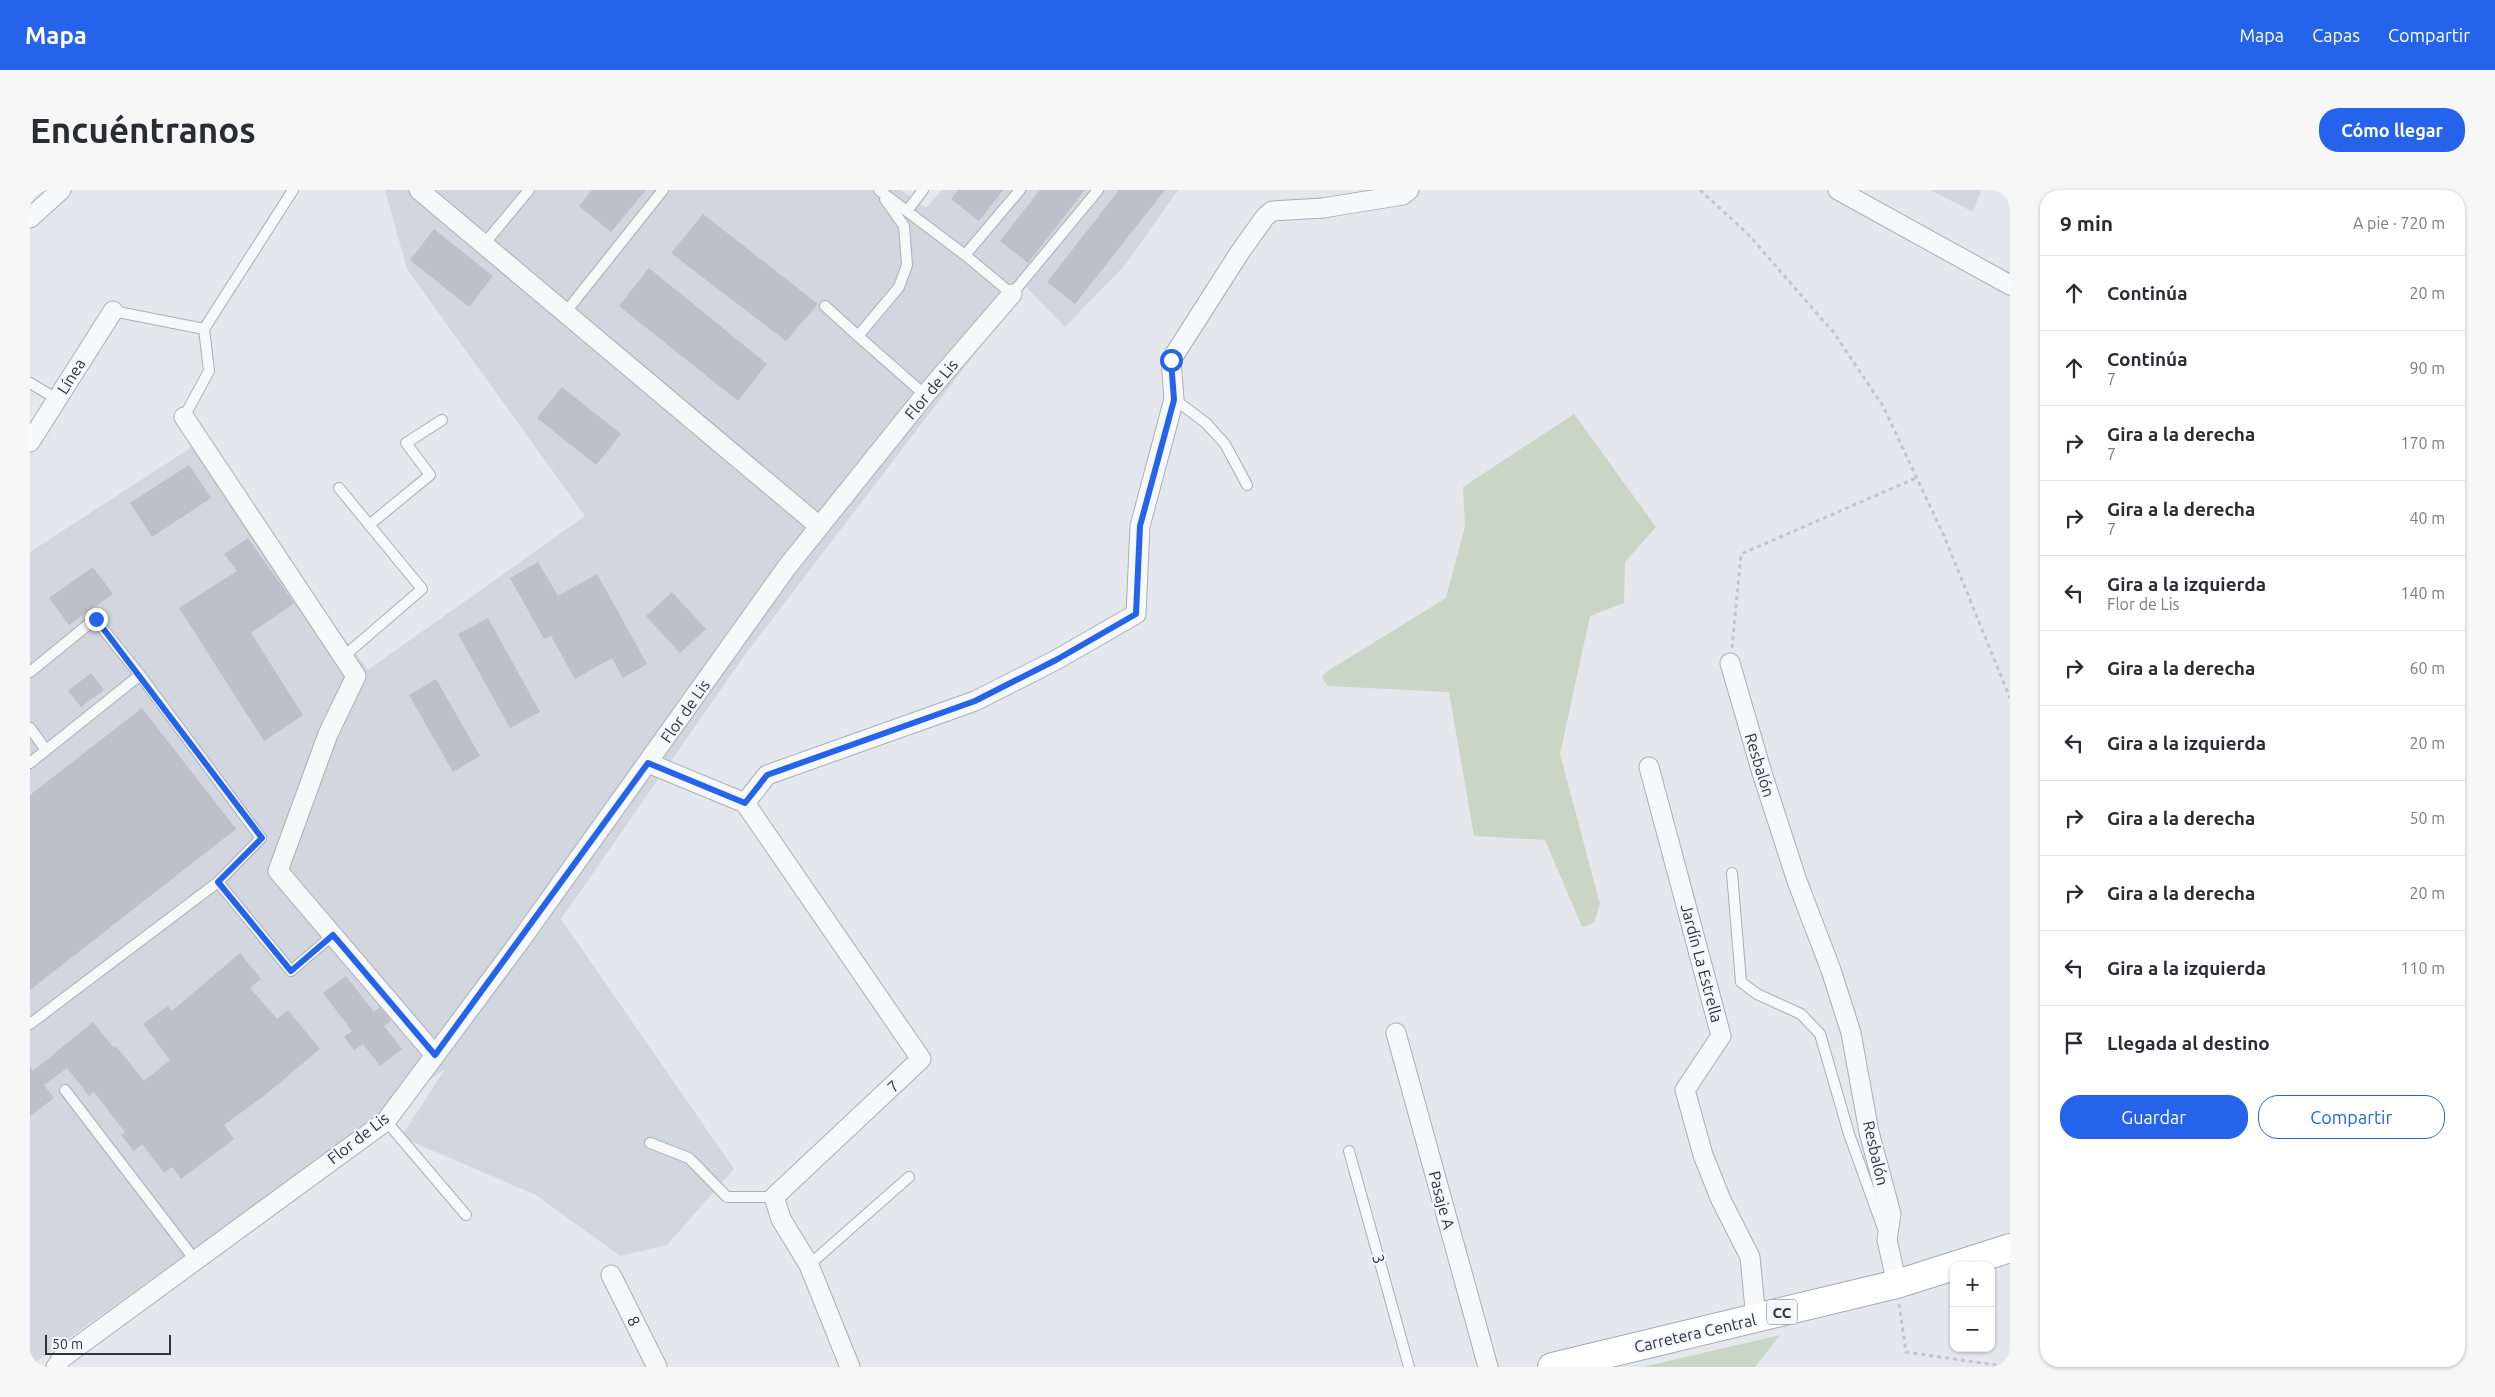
<!DOCTYPE html>
<html lang="es">
<meta charset="utf-8">
<style>
body{margin:0;font-family:Ubuntu,sans-serif;background:#f7f7f7;color:#2b2b33}
.controls{position:absolute;right:15px;bottom:15px;display:grid;overflow:hidden;border-radius:10px;box-shadow:0 1px 4px #0004}
.controls button{width:45px;height:45px;display:grid;place-items:center;padding:0;border:0;border-bottom:1px solid #e1e1e2;background:#fff;color:#2b2b33;font:25px sans-serif}
.scale{position:absolute;left:15px;bottom:12px;width:126px;box-sizing:border-box;padding-left:5px;border:2px solid #2b3445;border-top:0;font-size:14px;line-height:18px;white-space:nowrap;color:#2b3445;-webkit-text-stroke:4px #f4f6f9;paint-order:stroke}
.stop{position:absolute;width:15px;height:15px;margin:-11px;border:4px solid #2563eb;border-radius:50%;background:#fff}
.stop.end{background:#2563eb;border-color:#fff;box-shadow:0 1px 5px #0008}
.list{margin:0;padding:0;list-style:none}
h2{display:flex;justify-content:space-between;align-items:center;height:65px;margin:0;padding:0 20px;font-size:21px}
h2 small{font-size:16px;font-weight:400;color:#7c7c81}
.list li{display:grid;grid-template-columns:32px 1fr auto;gap:15px;align-items:center;box-sizing:border-box;height:75px;padding:0 20px;border-top:1px solid #e1e1e2}
.list b{display:block;font-size:19px;white-space:nowrap}
.list p{margin:0;font-size:16px;white-space:nowrap;color:#7c7c81}
.list em{font-size:16px;font-style:normal;color:#7c7c81}
.actions{display:flex;gap:10px;padding:15px 20px}
.actions a{flex:1;padding:11px 0;border:1px solid #2563eb;border-radius:20px;text-align:center;font-size:18px;color:#2563eb}
.actions .main{background:#2563eb;color:#fff}
.icon{flex:none;width:28px;height:28px;fill:none;stroke:currentColor;stroke-width:2;stroke-linecap:round;stroke-linejoin:round}
.map{position:relative;flex:none;width:1980px;height:1177px;overflow:hidden;border-radius:20px}
header{display:flex;align-items:center;gap:30px;box-sizing:border-box;height:70px;padding:0 25px;background:#2563eb;color:#fff}
header strong{font-size:24px}
nav{display:flex;gap:28px;margin-inline-start:auto;font-size:18px}
.intro{display:flex;align-items:center;justify-content:space-between;box-sizing:border-box;height:120px;padding:0 30px}
h1{margin:0;font-size:35px}
.button{padding:12px 22px;border-radius:20px;background:#2563eb;color:#fff;font-size:18px;font-weight:700}
main{display:flex;gap:30px;padding:0 30px}
aside{flex:1;background:#fff;border-radius:20px;box-shadow:0 1px 4px #0004}
.map>svg:first-child{display:block}
.built{fill:#d2d6de}
.green{fill:#c9d6c5}
.building{fill:#bbc0ca}
.lines{fill:none;stroke-linecap:round;stroke-linejoin:round}
.lane-casing{stroke:#a9aeb7;stroke-width:12}
.street-casing{stroke:#a9aeb7;stroke-width:21}
.primary-casing{stroke:#a3abb8;stroke-width:30}
.path{stroke:#c2c5cb;stroke-width:3;stroke-dasharray:4 4;stroke-linecap:butt}
.lane{stroke:#f7f8fa;stroke-width:10}
.street{stroke:#f7f8fa;stroke-width:19}
.primary{stroke:#fff;stroke-width:28}
.route{stroke:#2563eb;stroke-width:6}
.labels{text-anchor:middle;dominant-baseline:central;stroke-width:4.5;stroke-linejoin:round;paint-order:stroke}
.shield{fill:#f4f6f9;stroke:#676e7b;stroke-width:1}
.shield-label{font-size:15px;font-weight:bold;fill:#2b3445}
.street-label{font-size:16px;fill:#2b3445;stroke:#f4f6f9}
</style>
<header>
<strong>Mapa</strong>
<nav><a>Mapa</a><a>Capas</a><a>Compartir</a></nav>
</header>
<div class="intro"><h1>Encuéntranos</h1><a class="button">Cómo llegar</a></div>
<main>
<div class="map">
<svg width="1980" height="1177" viewBox="0 0 1980 1177">
<rect width="100%" height="100%" fill="#e4e7ec"/>
<path class="built" d="M355,0H871L896,18L912,0H1148L1095,75L1035,137L996,97L714,466L531,729L704,979L637,1055L590,1066L506,1005L371,947L415,879L0,1176V362L168,253L338,480L555,326L377,79Z
M1900,0H1951L1943,22Z"/>
<path class="green" d="M1544,224L1626,337L1595,372L1594,413L1560,426L1530,564L1570,714L1564,733L1552,737L1515,650L1444,646L1419,502L1298,496L1292,488L1296,482L1416,408L1435,336L1433,297Z
M1750,1145L1725,1177H1613Z"/>
<path class="building" d="M562,0H616L581,42L549,16Z
M928,0H973L949,31L921,9Z
M1010,0H1055L998,73L970,51Z
M1089,0H1135L1045,114L1017,92Z
M673,24L788,114L756,151L641,63Z
M404,39L463,86L439,117L380,70Z
M619,78L737,174L708,211L589,116Z
M532,197L591,244L566,275L507,228Z
M159,275L181,308L122,347L100,313Z
M218,348L264,413L221,443L273,525L234,551L149,418L207,381L194,364Z
M508,372L528,406L567,384L617,474L593,488L582,468L545,489L521,446L514,449L480,388Z
M63,377L83,404L39,435L19,408Z
M642,402L676,439L650,463L616,426Z
M458,428L510,522L480,538L428,444Z
M61,483L74,500L51,517L38,501Z
M406,489L450,566L423,582L379,505Z
M112,518L206,639L0,800V605Z
M210,763L231,789L220,798L247,829L258,820L290,859L234,906L194,935L204,949L151,989L142,977L134,983L112,954L104,961L91,945L95,942L64,902L59,906L37,878L14,895L24,908L0,926V877L3,881L63,832L84,858L86,856L114,891L140,870L113,834L138,816L142,821Z
M316,786L344,822L350,817L361,831L354,836L372,859L350,876L333,854L324,860L314,847L322,841L293,803Z"/>
<g class="lines">
<defs>
<path id="lane" d="M849,0L935,65L982,104L1068,0
M855,9L874,36L877,75L869,97L828,146L895,205
M877,21L893,0
M455,53L499,0
M935,65L990,0
M795,116L828,146
M83,121L174,139L263,0
M535,123L633,0
M0,193L27,209
M1144,209L1176,233L1195,254L1217,295
M154,227L179,181L174,139
M309,298L392,399L313,467
M339,335L400,285L376,253L412,230
M0,482L65,429L110,485
M0,538L16,560
M0,573L110,485L231,648L188,692L0,834
M1702,683L1711,792L1727,804L1771,824L1790,844L1819,944L1855,1044
M188,692L261,781L303,745
M35,900L165,1070
M356,931L436,1025
M620,953L659,968L697,1007H744
M1319,961L1379,1177
M779,1075L879,987"/>
<path id="street" d="M389,0L789,336
M1808,0L1980,95
M0,28L31,0
M154,227L326,486L298,544L248,681L405,865
M0,252L83,121
M1700,473L1732,583L1767,691L1801,780L1821,843L1839,942L1861,1024L1857,1050L1867,1094
M618,573L715,613L891,869L744,1007L751,1029L779,1075L820,1177
M1619,577L1691,846L1655,900L1673,965L1691,1010L1720,1067L1726,1129
M715,613L737,585L945,511L1026,470L1106,424L1110,336L1144,209L1141,170L1210,62L1235,27L1242,21L1293,18L1373,5L1379,0
M1366,843L1458,1177
M581,1085L627,1177
M26,1177L32,1168L356,931L490,751L757,377L895,205L982,104"/>
<path id="primary" d="M1522,1177L1867,1094L1980,1058"/>
</defs>
<use href="#lane" class="lane-casing"/>
<use href="#street" class="street-casing"/>
<use href="#primary" class="primary-casing"/>
<path class="path" d="M1670,0L1717,43L1804,143L1853,216L1914,346L1980,508
M1702,458L1711,364L1886,288
M1869,1114L1876,1162L1980,1177"/>
<use href="#lane" class="lane"/>
<use href="#street" class="street"/>
<use href="#primary" class="primary"/>
</g>
<g class="lines">
<path class="route" d="M66,429L232,648L188,692L261,781L303,745L405,865L618,573L715,613L737,585L945,511L1026,470L1106,424L1110,336L1144,210L1141,170"/>
</g>
<g class="labels">
<rect class="shield" x="1737" y="1109.5" width="30" height="25" rx="4"/>
<g class="shield-label">
<text x="1752" y="1122">CC</text>
</g>
<g class="street-label">
<text transform="translate(41 186) rotate(-58)">Línea</text>
<text transform="translate(901 199) rotate(-50)">Flor de Lis</text>
<text transform="translate(655 521) rotate(-55)">Flor de Lis</text>
<text transform="translate(1730 575) rotate(73)">Resbalón</text>
<text transform="translate(1672 773) rotate(75)">Jardín La Estrella</text>
<text transform="translate(863 896) rotate(-43)">7</text>
<text transform="translate(328 948) rotate(-38)">Flor de Lis</text>
<text transform="translate(1846 963) rotate(77)">Resbalón</text>
<text transform="translate(1412 1010) rotate(75)">Pasaje A</text>
<text transform="translate(1349 1069) rotate(74)">3</text>
<text transform="translate(604 1131) rotate(64)">8</text>
<text transform="translate(1665 1143) rotate(-13)">Carretera Central</text>
</g>
</g>
</svg>
<div class="controls">
<button>+</button>
<button>−</button>
</div>
<div class="scale">50 m</div>
<div class="stop" style="left:1141px;top:170px"></div>
<div class="stop end" style="left:66px;top:429px"></div>
</div>
<aside>
<h2>9 min<small>A pie · 720 m</small></h2>
<ul class="list">
<li><svg class="icon" aria-label="ahead" viewBox="0 0 24 24"><path d="M12 20V5M6 11l6-6 6 6"/></svg><div><b>Continúa</b></div><em>20 m</em></li>
<li><svg class="icon" aria-label="ahead" viewBox="0 0 24 24"><path d="M12 20V5M6 11l6-6 6 6"/></svg><div><b>Continúa</b><p>7</p></div><em>90 m</em></li>
<li><svg class="icon" aria-label="right" viewBox="0 0 24 24"><path d="M7 20v-9h11M14 6l5 5-5 5"/></svg><div><b>Gira a la derecha</b><p>7</p></div><em>170 m</em></li>
<li><svg class="icon" aria-label="right" viewBox="0 0 24 24"><path d="M7 20v-9h11M14 6l5 5-5 5"/></svg><div><b>Gira a la derecha</b><p>7</p></div><em>40 m</em></li>
<li><svg class="icon" aria-label="left" viewBox="0 0 24 24"><path d="M17 20v-9H6M10 6l-5 5 5 5"/></svg><div><b>Gira a la izquierda</b><p>Flor de Lis</p></div><em>140 m</em></li>
<li><svg class="icon" aria-label="right" viewBox="0 0 24 24"><path d="M7 20v-9h11M14 6l5 5-5 5"/></svg><div><b>Gira a la derecha</b></div><em>60 m</em></li>
<li><svg class="icon" aria-label="left" viewBox="0 0 24 24"><path d="M17 20v-9H6M10 6l-5 5 5 5"/></svg><div><b>Gira a la izquierda</b></div><em>20 m</em></li>
<li><svg class="icon" aria-label="right" viewBox="0 0 24 24"><path d="M7 20v-9h11M14 6l5 5-5 5"/></svg><div><b>Gira a la derecha</b></div><em>50 m</em></li>
<li><svg class="icon" aria-label="right" viewBox="0 0 24 24"><path d="M7 20v-9h11M14 6l5 5-5 5"/></svg><div><b>Gira a la derecha</b></div><em>20 m</em></li>
<li><svg class="icon" aria-label="left" viewBox="0 0 24 24"><path d="M17 20v-9H6M10 6l-5 5 5 5"/></svg><div><b>Gira a la izquierda</b></div><em>110 m</em></li>
<li><svg class="icon" aria-label="arrive" viewBox="0 0 24 24"><path d="M6 21V4h12l-3 4 3 4H6"/></svg><div><b>Llegada al destino</b></div></li>
</ul>
<div class="actions"><a class="main">Guardar</a><a>Compartir</a></div>
</aside>
</main>
